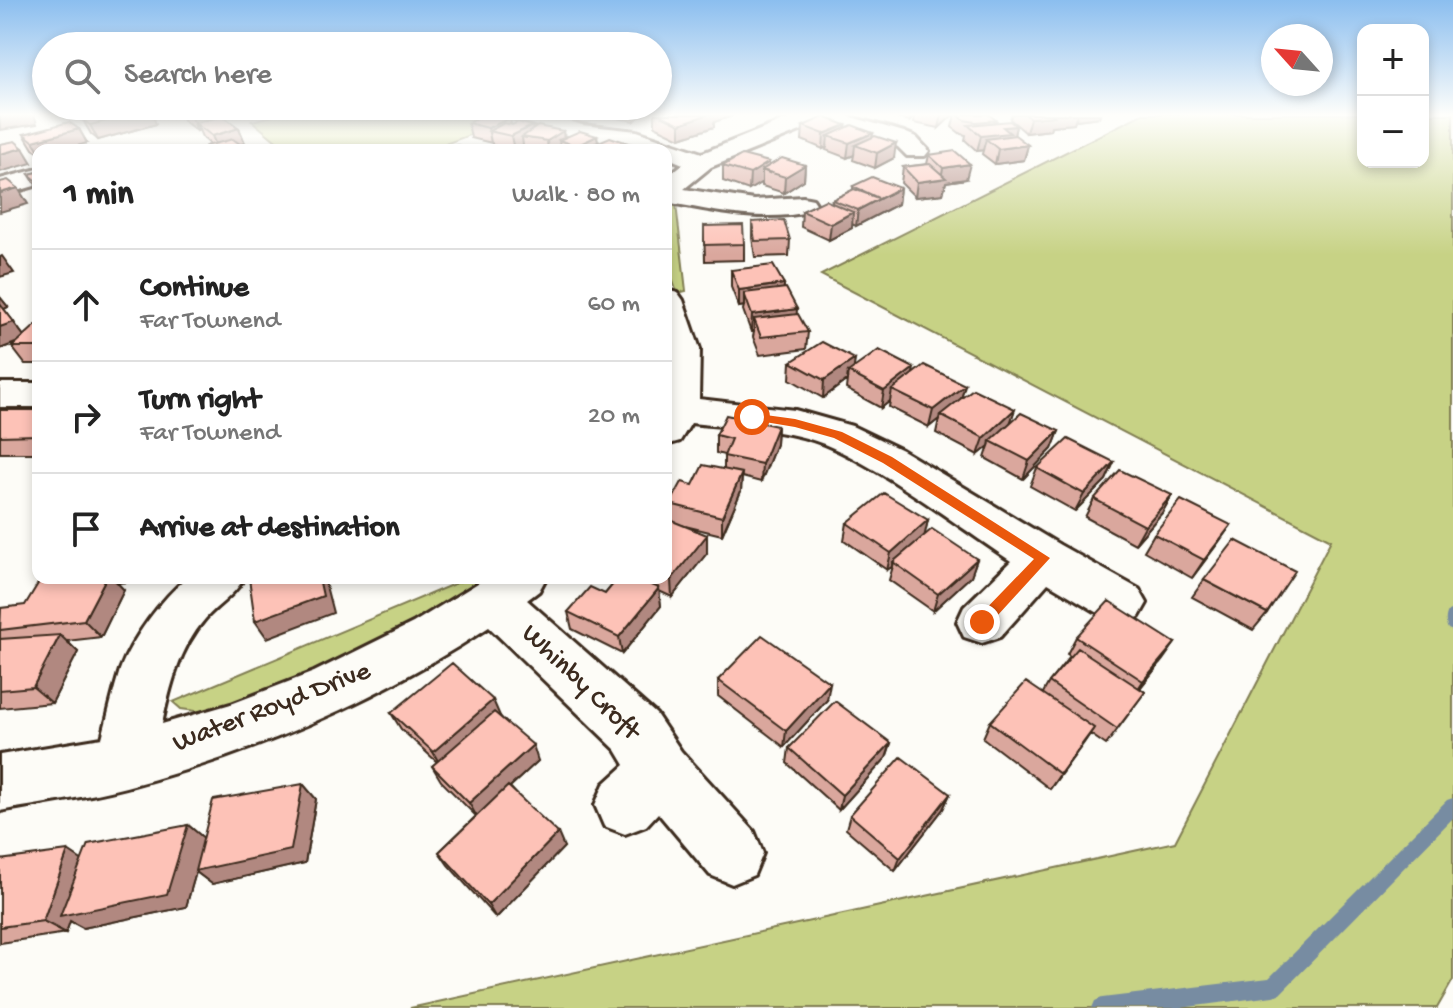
<!DOCTYPE html>
<meta charset="utf-8">
<style>
body{margin:0;font-family:"Gochi Hand",sans-serif;background:#f2f2f2;color:#222}
.controls{position:absolute;right:24px;top:24px;display:grid;overflow:hidden;border-radius:16px;box-shadow:0 4px 12px #0003}
.controls button{width:72px;height:72px;display:grid;place-items:center;padding:0;border:0;border-bottom:2px solid #e0e0e0;background:#fff;color:#222;font:40px sans-serif}
.compass{position:absolute;left:1261px;top:24px;width:72px;height:72px;border-radius:50%;background:#fff;box-shadow:0 4px 12px #0003;rotate:297deg}
.stop{position:absolute;width:24px;height:24px;margin:-18px;border:6px solid #ea580c;border-radius:50%;background:#fff}
.stop.end{background:#ea580c;border-color:#fff;box-shadow:0 2px 8px #0008}
.list{margin:0;padding:0;list-style:none}
h2{display:flex;justify-content:space-between;align-items:center;height:104px;margin:0;padding:0 32px;font-size:34px}
h2 small{font-size:26px;font-weight:400;color:#767676}
.list li{display:grid;grid-template-columns:52px 1fr auto;gap:24px;align-items:center;box-sizing:border-box;height:112px;padding:0 32px;border-top:2px solid #e0e0e0}
.list b{display:block;font-size:30px;white-space:nowrap}
.list p{margin:0;font-size:26px;white-space:nowrap;color:#767676}
.list em{font-size:26px;font-style:normal;color:#767676}
.icon{flex:none;width:44px;height:44px;fill:none;stroke:currentColor;stroke-width:2;stroke-linecap:round;stroke-linejoin:round}
.map{position:relative;flex:none;width:1453px;height:1008px;overflow:hidden}
.search{position:absolute;background:#fff;box-shadow:0 4px 12px #0003;left:32px;top:32px;width:640px;height:88px;display:flex;align-items:center;gap:20px;box-sizing:border-box;padding:0 28px;border-radius:44px;color:#767676;font-size:30px}
.panel{position:absolute;background:#fff;box-shadow:0 4px 12px #0003;left:32px;top:144px;width:640px;height:440px;border-radius:16px}
.map>svg:first-child{display:block}
.green{fill:#c7d285;stroke:#817e52;stroke-width:2}
.lines{fill:none;stroke-linecap:round;stroke-linejoin:round}
.stream{fill:#778ca2;fill-rule:evenodd}
.minor-casing{stroke:#3b2a1e;stroke-width:6}
.minor{fill:#fdfcf7;fill-rule:evenodd}
.wall{fill:#daa79d;stroke:#3b2a1e;stroke-width:2}
.shaded-wall{fill:#b18880;stroke:#3b2a1e;stroke-width:2}
.building{fill:#fdc2b7;stroke:#3b2a1e;stroke-width:2}
.route{fill:#ea580c}
.labels{text-anchor:middle;dominant-baseline:central;stroke-width:7;stroke-linejoin:round;paint-order:stroke}
.near-street-label{font-size:28px;fill:#3b2a1e;stroke:#fdfcf7}
</style>
<div class="map">
<svg width="1453" height="1008" viewBox="0 0 1453 1008">
<rect width="100%" height="100%" fill="#fdfcf7"/>
<filter id="ink" filterUnits="userSpaceOnUse"><feTurbulence type="fractalNoise" baseFrequency=".0125" numOctaves="2"/><feDisplacementMap in="SourceGraphic" scale="16" xChannelSelector="R" yChannelSelector="G"/><feConvolveMatrix kernelMatrix="1 2 1 2 8 2 1 2 1" color-interpolation-filters="sRGB"/></filter>
<g filter="url(#ink)">
<path class="green" d="M280,114H493L475,133L429,150H287L252,121Z
M1142,114H1363V162H1423V114H1453V980L1437,1008H410L1175,842L1331,540L821,275Z
M676,204L686,291L677,293L666,261V208Z
M468,578H495L323,673L218,714L181,709L173,702Z"/>
<g class="lines">
<path class="stream" d="M1453,609V631L1448,629C1445,623 1445,617 1448,611Z
M1453,798V818L1280,994L1273,996L1180,1008H1092L1095,1001L1102,998L1269,978L1447,800Z"/>
<defs>
<path id="minor" d="M510,114H546L582,125L637,131L702,153L800,114H841L904,132L916,137L929,151L925,156H907L898,147L886,142L820,123L711,167L684,189L754,200L803,197L813,199L817,205L813,211C763,223 715,211 666,202V177L683,164L666,157V150H646L633,145L580,139L514,119Z
M38,169V185L0,196V179Z
M666,290L678,293L683,300L700,349L699,399L795,410L852,426L902,450L1060,545L1139,589L1147,603L1139,617L1122,623L1105,617L1048,583L1000,637L982,643L964,637L957,622L964,607L1011,561C955,524 884,469 824,444C783,428 734,428 691,423L680,441L666,445Z
M0,383H38V407H0Z
M187,578H244C234,596 218,604 205,619C179,649 170,687 162,724L231,704L314,672L413,623L486,578H546L539,591L527,600L656,714L681,751L754,831L763,853L754,875L732,884L710,875L658,813L646,826L625,834L604,826L595,805L604,784L625,765L616,750L489,627C378,700 256,753 126,787C85,798 42,803 0,811V755L102,738C108,716 113,692 120,670C131,640 162,598 187,578Z"/>
</defs>
<use href="#minor" class="minor-casing"/>
<use href="#minor" class="minor"/>
</g>
<path class="wall" d="M105,114H152L156,124L98,140L91,134L83,120Z
M180,114H220L221,116L239,128L245,143L240,144L248,150H208L206,146L211,145L202,137L199,130L197,131L183,120Z
M581,114H608L603,118Z
M611,114H643L634,121L611,117Z
M655,114H732V116L714,122V127L680,138L655,126Z
M886,114H954L939,128L914,123L915,116L910,121L886,116Z
M955,114H988L995,122L1016,126L1014,135L1028,145L1024,160L995,164L982,154L983,150L977,151L965,140L966,135L961,134L952,127Z
M1012,114H1100L1099,117L1075,120L1074,124L1051,126L1050,130L1026,133L1010,119Z
M510,118L511,125L532,130L563,131L564,138L597,136L598,142L647,150H560V148L558,150H524L523,146L516,150H510L492,145V143L471,138L468,123Z
M846,125L845,128L873,133L872,137L894,158L875,168L853,160L854,155L847,158L826,150L827,147L823,149L802,140L803,126Z
M79,129L87,143L63,150H38V152L33,149L24,134Z
M929,155L966,179L946,182L943,194L915,197L901,183L903,167L927,164Z
M805,165L804,180L784,193L762,186V182L749,190L723,181V166Z
M38,172V188L29,174Z
M853,186L900,188L898,204L856,226L852,224V228L829,240L801,227L802,211L832,203V200L853,190Z
M752,222L790,240L789,256L755,257L752,238Z
M704,226L744,244V260L705,261Z
M731,270L784,284V289L796,314L808,332L806,349L760,355L753,337L754,332H751L743,310L744,306L739,307L731,287Z
M0,297L8,307L4,309L24,336L38,325V364H25L12,347L16,343L0,349Z
M855,359L853,368L913,374L961,399L1015,409L1010,423L1059,431L1052,449L1023,479L985,458L989,446L978,455L936,433L939,419L929,427L889,407L890,401L881,408L846,389L847,380L823,398L790,379L791,362Z
M0,410H38V453H0Z
M777,426L776,444L761,482L742,477L741,491L722,535L681,525L707,553L672,597L659,591L661,606L622,654L572,629L568,612L605,594L618,578H666L671,520L670,504L693,485L724,469V455L716,453V435Z
M1114,462L1106,480L1075,511L1030,486L1037,468Z
M1172,495L1162,513L1135,544L1085,517L1094,499Z
M928,520L924,536L977,559L971,576L933,611L889,580L893,566L887,570L844,540L847,523Z
M1231,525L1192,578L1144,551L1154,534Z
M69,578H151L150,580L117,583L124,590L101,637L67,641L78,652L52,703L0,708V630L25,605Z
M1204,580L1267,613L1253,630L1192,597Z
M1076,637L1175,643L1140,688L1145,692L1106,745L1090,734L1050,789L983,738L990,722L1043,693L1049,682L1070,656L1067,654Z
M718,680L827,700L784,747L718,696Z
M391,713L500,716L538,761L510,787L564,847L496,918L448,865L439,852L476,816L441,781L432,766L437,762L401,729Z
M891,743L886,758L839,810L787,763L789,748Z
M303,784L316,799L305,863L212,884L196,872L186,907L83,928L70,921L66,933L0,943V860H82L188,825L203,838Z
M950,794L943,809L895,871L846,829L850,815Z"/>
<path class="shaded-wall" d="M0,114H34L37,124L0,130Z
M133,114H152L156,124L98,140L90,125Z
M200,114H220L224,124L195,123L199,130L197,131L191,116Z
M634,114H643L634,121Z
M709,114H732V116L714,122V127L680,138V124Z
M911,114H915V116L910,121Z
M942,114H954L939,128Z
M1054,114H1077L1074,124L1051,126L1050,130L1026,133L1030,118L1054,116Z
M1077,114H1100L1099,117L1076,120Z
M510,118L512,132L489,131L491,143L488,128Z
M846,125L844,139L828,136L827,147L823,149L824,134Z
M532,126L534,139L522,137L523,146L514,150L511,136Z
M1016,126L1013,140L986,139L983,150L977,151L981,136L1003,127Z
M239,128L245,143L218,150L212,136Z
M79,129L87,143L63,150H39L33,141Z
M563,131L564,142L559,140L560,148L558,150H548L547,141Z
M873,133L871,147L855,145L854,155L847,158L849,143Z
M597,136L599,150L587,147V150H576V146Z
M896,143L894,158L875,168L877,153Z
M631,144V150H618Z
M1028,145L1024,160L995,164L998,149Z
M23,148L32,163L0,172V154Z
M769,162V173L762,170V182L749,190L750,174Z
M970,164L966,179L946,182L943,194L915,197L917,182L941,179L943,168Z
M805,165L804,180L784,193L785,177Z
M18,188L28,204L0,212V193Z
M900,188L898,204L856,226L858,210Z
M853,212L852,228L829,240L831,224Z
M2,256L14,273L0,277V257Z
M784,284L783,301L744,293V306L739,307V290Z
M0,297L8,307L4,309L26,339L0,349Z
M797,309L796,326L754,319V332H751L752,315Z
M855,359L853,374L848,372L847,380L823,398L824,380Z
M914,368L911,385L892,390L890,401L881,408L884,391Z
M965,385L960,402L940,415L939,419L929,427L933,410Z
M1015,409L1009,427L990,441L989,446L978,455L984,438Z
M777,426L776,444L761,482L762,464Z
M1059,431L1052,449L1023,479L1029,461Z
M1114,462L1106,480L1075,511L1084,494Z
M742,473L741,491L722,535V517Z
M1172,495L1162,513L1135,544L1145,526Z
M928,520L924,538L893,562V566L887,570L891,553Z
M1231,525L1219,542L1192,578L1204,560Z
M707,535V553L672,597L671,580Z
M977,559L971,576L933,611L938,594Z
M106,578H113L124,590L101,637L84,620Z
M319,578H324L333,613L267,638L255,621Z
M659,588L661,606L622,654L619,637Z
M60,635L78,652L52,703L33,687Z
M1175,643L1163,660L1132,698L1143,681Z
M830,683L827,700L784,747L786,731Z
M493,700L500,716L442,768L433,752Z
M1094,728L1084,743L1050,789L1060,774Z
M891,743L886,758L839,810L842,795Z
M533,745L538,761L477,817L469,803Z
M303,784L316,799L305,863L212,884L196,872L186,907L83,928L70,921L66,933L43,921L68,851L89,865L188,825L205,839Z
M950,794L943,809L895,871L900,858Z
M558,833L564,847L496,918L488,905Z"/>
<path class="building" d="M105,114H133L90,125L83,120Z
M487,114H493L510,118L488,128L468,123Z
M659,114H709L680,124Z
M957,114H988L996,120L976,122L964,120Z
M1025,114H1051L1054,116L1030,118Z
M223,116L239,128L212,136L195,123Z
M824,117L846,125L824,134L803,126Z
M1010,121L1016,126L1003,127L1010,133L981,136L968,125Z
M69,122L79,129L33,141L24,134Z
M518,122L532,126L511,136L489,131L504,123L512,125Z
M852,125L873,133L849,143L828,136Z
M538,126L563,131L547,141L522,137Z
M580,131L597,136L576,146L559,140Z
M1015,135L1028,145L998,149L986,139Z
M875,136L896,143L877,153L855,145Z
M610,137L631,144L618,150H594L587,147Z
M233,139L248,150H211L206,146Z
M15,141L23,148L0,154V144Z
M457,145L473,150H444Z
M635,146L647,150H627Z
M955,151L970,164L943,168L929,155Z
M742,155L769,162L750,174L723,166Z
M782,158L805,165L785,177L762,170Z
M930,164L946,178L917,182L903,167Z
M38,172V182L29,174Z
M872,177L900,188L858,210L832,200L854,189L878,198L853,186Z
M8,180L18,188L0,193V182Z
M825,200L853,212L831,224L802,211Z
M784,220L790,240L755,241L752,222Z
M743,225L744,244L704,245V226Z
M773,265L784,284L739,290L731,270Z
M786,288L797,309L752,315L744,293Z
M0,304L14,322L0,327Z
M798,314L808,332L761,337L754,319Z
M36,325H38V347H12Z
M822,342L855,359L824,380L791,362Z
M879,350L914,368L884,391L848,372Z
M924,365L965,385L933,410L892,390Z
M973,389L1015,409L984,438L940,415Z
M0,410H38V435L0,436Z
M1021,413L1059,431L1029,461L990,441Z
M726,415L777,426L762,464L724,456L731,439L716,435Z
M1068,439L1114,462L1084,494L1037,468Z
M703,465L742,473L722,517L670,504L682,482L693,485Z
M1120,470L1172,495L1145,526L1094,499Z
M884,493L928,520L891,553L847,523Z
M1181,500L1231,525L1204,560L1154,534Z
M670,520L707,535L671,580L666,577V525Z
M932,529L977,559L938,594L893,562Z
M1235,540L1295,571L1267,613L1204,580Z
M69,578H106L84,620L0,630L1,608L25,605L39,582Z
M249,578H319L323,596L255,621Z
M618,578H635L659,588L619,637L568,612L590,587L605,594Z
M1109,601L1175,643L1143,681L1076,637Z
M60,635L33,687L0,690V639Z
M762,635L830,683L786,731L718,680Z
M1078,648L1145,692L1117,729L1049,682Z
M452,663L493,700L433,752L391,713Z
M1026,682L1094,728L1060,774L990,722Z
M835,701L891,743L842,795L789,748Z
M494,712L533,745L469,803L432,766Z
M901,757L950,794L900,858L850,815Z
M303,784L291,850L195,871L213,800Z
M508,786L558,833L488,905L439,852Z
M188,825L167,894L60,916L88,844Z
M68,851L43,921L0,927V860Z"/>
</g>
<linearGradient id="sky" x2="0" y2="1"><stop stop-color="#8bbeef"/><stop offset="0.45" stop-color="#fefefb"/><stop offset="1" stop-color="#fefefb" stop-opacity="0"/></linearGradient>
<rect width="1453" height="255" fill="url(#sky)"/>
<path class="route" d="M752,413L795,419L842,432L892,457L1050,558L987,627H977V618L1034,559L883,463L834,438L795,427L748,419L747,417Z"/>
<g class="labels">
<g class="near-street-label">
<text transform="translate(580 683) rotate(44)">Whinby Croft</text>
<text transform="translate(272 708) rotate(-21)">Water Royd Drive</text>
</g>
</g>
</svg>
<div class="controls">
<button>+</button>
<button>−</button>
</div>
<svg class="compass" viewBox="-18 -18 36 36"><path d="M0-13l5 13h-10z" fill="#e53935"/><path d="M0 13l5-13h-10z" fill="#767676"/></svg>
<div class="stop" style="left:752px;top:417px"></div>
<div class="stop end" style="left:982px;top:622px"></div>
<div class="search"><svg class="icon" aria-label="search" viewBox="0 0 24 24"><circle cx="10" cy="10" r="6"/><path d="M15 15l6 6"/></svg>Search here</div>
<section class="panel">
<h2>1 min<small>Walk · 80 m</small></h2>
<ul class="list">
<li><svg class="icon" aria-label="ahead" viewBox="0 0 24 24"><path d="M12 20V5M6 11l6-6 6 6"/></svg><div><b>Continue</b><p>Far Townend</p></div><em>60 m</em></li>
<li><svg class="icon" aria-label="right" viewBox="0 0 24 24"><path d="M7 20v-9h11M14 6l5 5-5 5"/></svg><div><b>Turn right</b><p>Far Townend</p></div><em>20 m</em></li>
<li><svg class="icon" aria-label="arrive" viewBox="0 0 24 24"><path d="M6 21V4h12l-3 4 3 4H6"/></svg><div><b>Arrive at destination</b></div></li>
</ul>
</section>
</div>
